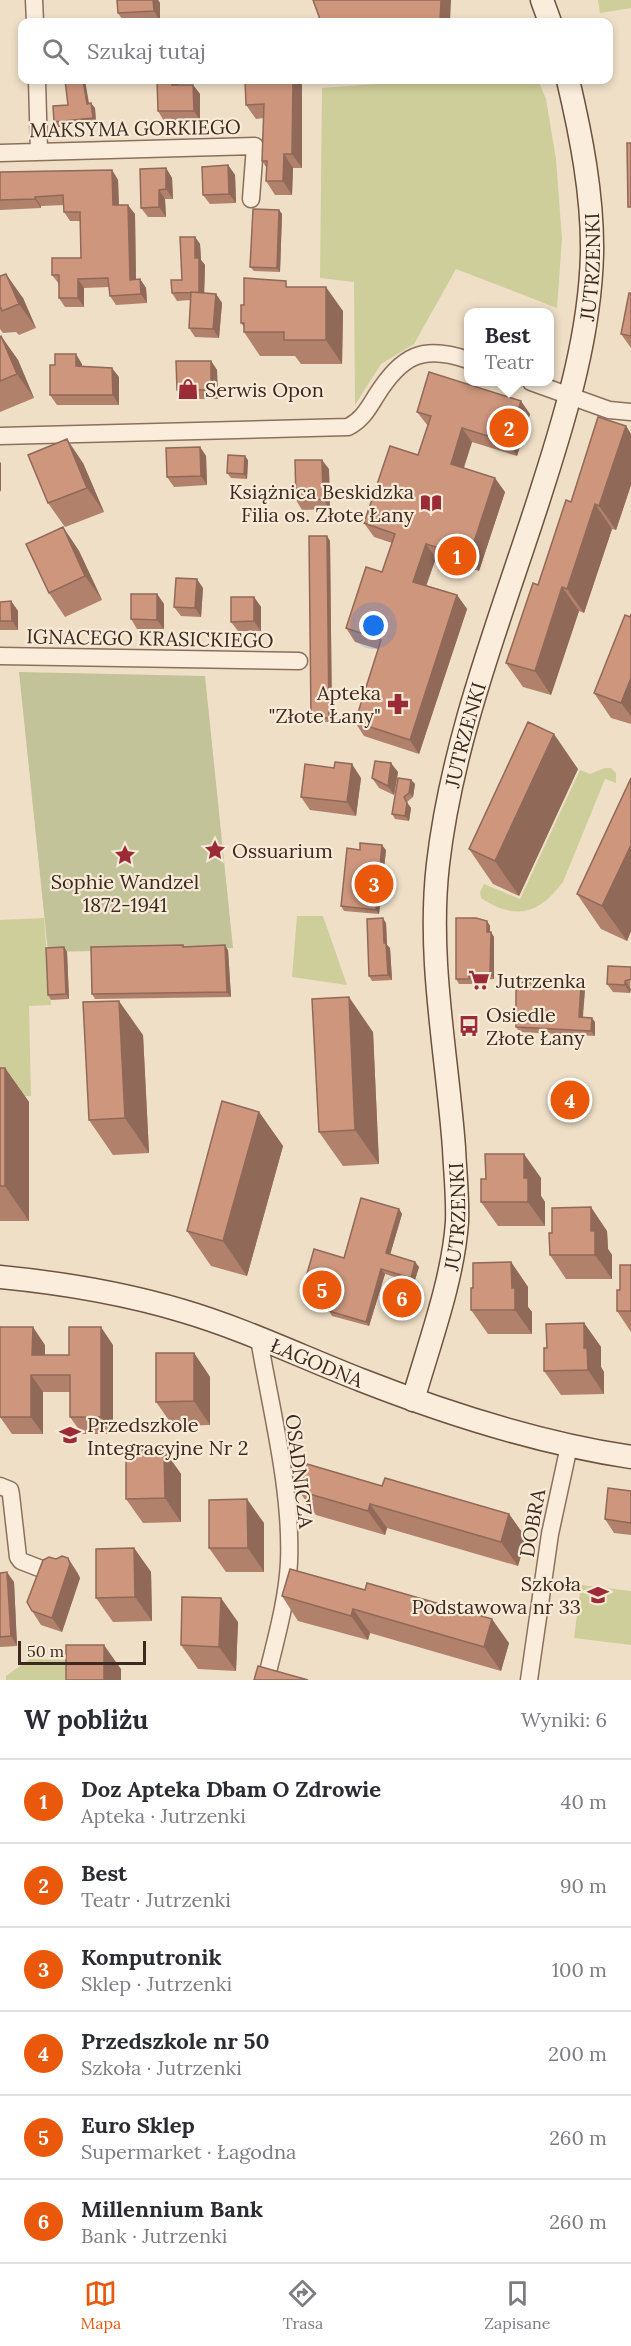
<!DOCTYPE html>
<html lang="pl">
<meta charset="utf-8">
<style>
body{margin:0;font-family:Lora,serif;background:#f7f7f7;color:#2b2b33}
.scale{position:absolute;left:18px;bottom:15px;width:128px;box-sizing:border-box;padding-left:6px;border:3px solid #3c2a20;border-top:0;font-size:16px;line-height:21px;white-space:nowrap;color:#3c2a20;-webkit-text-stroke:4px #f7ead7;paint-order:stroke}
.you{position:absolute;left:374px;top:626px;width:21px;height:21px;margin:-15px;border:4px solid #fff;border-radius:50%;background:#1a73e8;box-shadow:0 0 0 9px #1a73e833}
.badge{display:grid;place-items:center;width:39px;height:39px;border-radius:50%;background:#ea580c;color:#fff;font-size:20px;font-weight:700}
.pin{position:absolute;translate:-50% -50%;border:3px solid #fff;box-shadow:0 2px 6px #0006}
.popup{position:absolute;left:464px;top:308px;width:90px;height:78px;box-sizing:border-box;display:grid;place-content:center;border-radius:12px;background:#fff;filter:drop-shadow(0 2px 4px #0005);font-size:20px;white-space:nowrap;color:#7c7c81}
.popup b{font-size:22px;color:#2b2b33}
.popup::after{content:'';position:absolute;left:50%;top:100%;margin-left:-12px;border:12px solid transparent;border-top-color:#fff}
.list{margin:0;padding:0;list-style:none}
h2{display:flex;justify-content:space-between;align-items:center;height:78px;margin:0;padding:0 24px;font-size:26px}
h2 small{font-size:20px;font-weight:400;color:#7c7c81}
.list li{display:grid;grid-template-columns:39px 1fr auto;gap:18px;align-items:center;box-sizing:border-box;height:84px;padding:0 24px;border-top:2px solid #e1e1e2}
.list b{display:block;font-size:22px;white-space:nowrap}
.list p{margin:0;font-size:20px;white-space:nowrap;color:#7c7c81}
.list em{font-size:20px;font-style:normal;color:#7c7c81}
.icon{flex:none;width:33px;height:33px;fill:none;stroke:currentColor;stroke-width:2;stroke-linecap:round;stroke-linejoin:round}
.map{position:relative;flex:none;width:631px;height:1680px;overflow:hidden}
.search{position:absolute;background:#fff;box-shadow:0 3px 9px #0003;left:18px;right:18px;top:18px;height:66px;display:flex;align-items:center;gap:15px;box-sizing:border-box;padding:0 21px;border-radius:12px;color:#7c7c81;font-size:22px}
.sheet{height:582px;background:#fff}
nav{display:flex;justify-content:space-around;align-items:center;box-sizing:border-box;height:84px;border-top:2px solid #e1e1e2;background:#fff;font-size:16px;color:#7c7c81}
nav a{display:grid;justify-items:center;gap:3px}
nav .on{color:#ea580c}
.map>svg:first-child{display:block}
.green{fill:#cece9a}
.cemetery{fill:#c3c399}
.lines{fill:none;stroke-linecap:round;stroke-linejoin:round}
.street-casing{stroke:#8c705c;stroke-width:19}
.secondary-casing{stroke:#6e513f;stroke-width:25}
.street{stroke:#faeddb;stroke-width:16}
.secondary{stroke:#faeddb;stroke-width:22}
.wall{fill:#b1816c}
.shaded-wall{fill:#906958}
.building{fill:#ce967d;stroke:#906958;stroke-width:1.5}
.labels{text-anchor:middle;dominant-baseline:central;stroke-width:4.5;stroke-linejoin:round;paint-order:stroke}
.street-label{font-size:20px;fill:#3c2a20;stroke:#f7ead7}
.poi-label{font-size:20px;fill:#3c2a20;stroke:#f7ead7;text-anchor:start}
</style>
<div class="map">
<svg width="631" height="1680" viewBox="0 0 631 1680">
<rect width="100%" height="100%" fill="#efdfc7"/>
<path class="green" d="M598,0H631V8L600,13Z
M431,80H538L546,99L556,159L562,239L557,308L456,269L414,344L381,364L355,405L354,282L320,278L322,88Z
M605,768H611L616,773V783L605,779L563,882C539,914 516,921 481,898L480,892L484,884L520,899L580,770L590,774Z
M297,916H323L347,985L292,977Z
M44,918L51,1005L29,1006L31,1096L0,1097V920Z
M581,1585L631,1591V1645L574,1638Z
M30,1659L68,1660L66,1680H6V1676Z"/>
<path class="cemetery" d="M19,672L205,676L233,948L48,952Z"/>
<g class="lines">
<defs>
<path id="street" d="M34,0L35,22
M37,80L39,152
M0,153L255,146L251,199
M531,382L609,410L631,412
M0,436L348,427C362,420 368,409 376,396C401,356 422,344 468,360
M0,656L299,661
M259,1339C271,1410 292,1490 289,1562C287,1602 275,1642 266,1680
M0,1486L10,1490L11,1495L18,1557L21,1561L39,1568
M529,1680L550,1534L569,1446"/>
<g id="secondary">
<path d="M542,0L550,22"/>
<path id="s1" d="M0,1277C62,1283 123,1293 183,1311C244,1329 302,1357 361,1380C448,1414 538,1443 631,1457"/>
<path id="s2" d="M413,1400C429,1344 453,1280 457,1222C458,1197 455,1172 454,1148C447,1053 427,959 438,864C453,734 504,610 543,486C567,411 590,333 592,254C593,196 581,135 568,80"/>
</g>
</defs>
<use href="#street" class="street-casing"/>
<use href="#secondary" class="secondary-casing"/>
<use href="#street" class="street"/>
<use href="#secondary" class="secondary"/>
</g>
<path class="wall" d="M117,0H158L160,3V21L124,22L118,13Z
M293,80H299L302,85V168H293L292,195H275L266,181V167L262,161L264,118L256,119L246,105Z
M178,84V85H193L200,94V120L164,121L158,111Z
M89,104L95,108L96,123L58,127L54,122Z
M228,165L235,175L236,203L210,204L203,195Z
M166,168L172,178L173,199H165L166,217H148L141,208Z
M112,170L118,180L119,205L135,214L136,280L140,279L146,288L147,303L116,305L110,296L109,287L84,288V307H65L59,298V284L52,275L81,258L80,221H70L64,212V205L41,206V208L0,210V172Z
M279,210L282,214L280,272L254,271L250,267Z
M195,237L200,244L201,260L205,265L204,293L216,294L222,303L219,338L195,337L189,328L191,300L177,301L172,293L182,280Z
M0,276L23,298L36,328L19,335L16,332L3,333L0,329Z
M290,287L343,311L342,364H301L295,356H260L244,332V327L241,323L244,305Z
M631,293V348L621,334Z
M1,336L18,360L34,398L0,412V337Z
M211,361L217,370L218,399H183L177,390Z
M82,364V367L119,377V405H57L50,395Z
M417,412L530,414L517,456L472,442L464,468L505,492L479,571L436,558L426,585L457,595L467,609L419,754L364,736L355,722L378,649L355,642L346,628L382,572L392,543L374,537L364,523L418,455L428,426Z
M626,426L631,434V485L616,530L612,529L584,613L579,611L551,695L523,687L506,663L571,502Z
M200,447L206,456L207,485L174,487L167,477Z
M248,460L247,479L231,478L227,473Z
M83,463L104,512L65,527L48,503Z
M329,469L330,509L302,510L296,500Z
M63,527L79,551L102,600L65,617L49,593Z
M327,536L330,541L332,722H314L311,718Z
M203,588L201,617L181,616L174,607Z
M157,594L164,604V629H137L131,619Z
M254,597L261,607V631H238L231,622Z
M11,601L18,611V630H0V602Z
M631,614V724L611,718L594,693Z
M578,769L519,896L493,884L469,849Z
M398,772L394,795L379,788L372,778Z
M361,778L356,816L310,810L301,797Z
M631,778V931L627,941L601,929L577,894Z
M411,780L415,784L413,797L407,802L411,808L409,821L395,819L392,814Z
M360,850H386L379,914L344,911L341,906Z
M487,921L490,926V932L494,937V979L473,981L472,984H459L456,979Z
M386,923L387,945L390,948L392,980L372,981L369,976Z
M183,945L185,947L228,950L231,997L95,999L92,994Z
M64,947L67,952L69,999L51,1000L48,995Z
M631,967L630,993L613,992L607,984Z
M585,989L583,1018L595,1022V1036L520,1032L516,1027Z
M373,1032L379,1164L343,1166L319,1132Z
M143,1035L149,1153L113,1155L89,1120Z
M0,1068H5L29,1102V1221H0Z
M259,1112L283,1146L247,1276L211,1266L187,1231Z
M541,1178V1196L545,1202V1226H498L481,1202Z
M399,1209L402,1214L390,1255L415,1262L419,1267L414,1283L385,1274L369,1326L332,1316L329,1311L330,1307L304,1300L301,1295Z
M607,1231L608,1249L612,1255V1279H566L550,1255Z
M511,1262L528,1287V1307L532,1312V1334H488L471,1310L473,1288Z
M617,1311H631V1332Z
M584,1323L601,1347V1367L604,1372V1394L561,1395L544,1371L547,1348Z
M45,1345V1355H69L113,1345V1434H82L70,1417V1392H43V1434H12L0,1417Z
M194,1353L210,1377V1425L173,1426L156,1402Z
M164,1450L181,1474V1522L143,1523L126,1499Z
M382,1486L509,1514L526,1538L518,1566L387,1528L385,1535L316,1515L299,1491Z
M631,1491V1535L614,1533L605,1519Z
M264,1523V1572H226L209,1548Z
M134,1548L151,1572L152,1621L113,1622L96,1598Z
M290,1569L509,1643L501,1671L370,1633L368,1640L298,1621L282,1596Z
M77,1572L80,1578L62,1632L41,1625L32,1611Z
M0,1573L14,1582L17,1646L0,1647Z
M238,1622L236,1671L198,1669L181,1645Z"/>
<path class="shaded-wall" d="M152,0H158L160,3V21L154,11Z
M441,0H451L450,22H440Z
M83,80H85L90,109L87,104Z
M171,80H175L178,84V95L172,85Z
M293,80H299L302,85V168L292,154Z
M193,85L200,94V120L194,111Z
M91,103L95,108L96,123L93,118Z
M284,154L293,168L292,195L283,181Z
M228,165L235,175L236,203L229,194Z
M166,168L172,178L173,199L166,189Z
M112,170L118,180L119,214L113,205Z
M159,190L165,199L166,217L159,207Z
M35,197L41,206V208L35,199Z
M128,205L135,214L136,289L130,280Z
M279,210L282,214L280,272L277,268Z
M195,237L200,244L201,260L205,265L204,300L199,292L195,258Z
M6,274L23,298L36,328L19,304Z
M78,279L84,288V307L78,298Z
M140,279L146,288L147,303L141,294Z
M326,287L343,311L342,364L326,340Z
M216,294L222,303L219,338L213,329Z
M1,336L18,360L34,398L17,374Z
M76,354L82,364V376L76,366Z
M211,361L217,370L218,399L211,390Z
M112,368L119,377V405L113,395Z
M521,401L530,414L517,456L507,442Z
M626,426L631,434V485L616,530L599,506Z
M462,428L472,442L460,478L451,464Z
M67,439L83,463L104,512L87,488Z
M200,447L206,456L207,485L201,476Z
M245,456L248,460L247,479L244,474Z
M322,460L329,469L330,509L323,499Z
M0,462L1,463V492L0,490Z
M495,478L505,492L479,571L469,557Z
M595,504L612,529L584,613L567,589Z
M63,527L79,551L102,600L85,576Z
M327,536L330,541L332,722L329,718Z
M426,544L436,558L423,595L413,582Z
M197,579L203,588L201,617L195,608Z
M562,587L579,611L551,695L535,671Z
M157,594L164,604V629L157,620Z
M457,595L467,609L419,754L410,740Z
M254,597L261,607V631L254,621Z
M11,601L18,611V630L12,621Z
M631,678V716L621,703Z
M554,734L578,769L519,896L495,861Z
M391,763L398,772L394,795L388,786Z
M352,764L361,778L356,816L347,802Z
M411,780L415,784L413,797L409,793Z
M407,803L411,808L409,821L405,816Z
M382,845L386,850L379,914L376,910Z
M631,845V931L627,941L602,906Z
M383,918L386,923L387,945L390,948L392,980L388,975L384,943Z
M487,921L490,926V936L487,932Z
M491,932L494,937V979L490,974Z
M225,945L228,950L231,997L227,992Z
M64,947L67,952L69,999L66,994Z
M625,981L631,989L630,993L625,985Z
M581,985L585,989L582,1022L579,1017Z
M349,997L373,1032L379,1164L355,1130Z
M119,1001L143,1035L149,1153L125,1118Z
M592,1018L595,1022V1036L591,1031Z
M5,1068L29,1102V1221L5,1186Z
M259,1112L283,1146L247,1276L223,1241Z
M524,1154L541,1178V1196L545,1202V1226L528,1202L524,1178Z
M591,1207L607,1231L608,1249L612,1255V1279L595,1255L591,1231Z
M399,1209L402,1214L389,1258L386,1253Z
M415,1262L419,1267L414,1283L411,1278Z
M511,1262L528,1287V1307L532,1312V1334L515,1310L512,1288Z
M381,1269L385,1274L369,1326L366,1322Z
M584,1323L601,1347V1367L604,1372V1394L588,1370L584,1348Z
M33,1327L45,1345V1372L32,1355Z
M101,1327L113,1345V1434L101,1417Z
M194,1353L210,1377V1425L194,1401Z
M31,1375L43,1392V1434L31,1417Z
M164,1450L181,1474V1522L165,1498Z
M247,1499L264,1523V1572L248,1548Z
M370,1504L387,1528L385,1535L368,1511Z
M509,1514L526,1538L518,1566L501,1542Z
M134,1548L151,1572L152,1621L135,1597Z
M68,1558L77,1572L80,1578L62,1632L52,1618Z
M7,1572L14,1582L17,1646L11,1636Z
M221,1598L238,1622L236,1671L219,1647Z
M353,1609L370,1633L368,1640L351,1616Z
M492,1619L509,1643L501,1671L484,1647Z
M104,1645L121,1669V1680H104Z"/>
<path class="building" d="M117,0H153L154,11L118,13Z
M313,0H441L440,22H321Z
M65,80H83L87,104L91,103L93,118L54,122L53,106L68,105Z
M157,80H171L172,85H193L194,111H158Z
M245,80H293L292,154H284L283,181H266L267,161H262L264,104L246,105Z
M627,143H631V207H628Z
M228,165L229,194L203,195L202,167Z
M166,168V189L159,190V207L141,208L140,169Z
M112,170L113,205H128L130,280L140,279L141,294L110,296L108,278L78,279V298H59V275H52V258H81L80,212H64L63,195L35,197V199L0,200V172Z
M253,209L279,210L277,268L250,267Z
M180,237H195V258H199V292L172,293L171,280H182Z
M6,274L19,304L2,311L1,308H0V276Z
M244,278L286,281V287H326V340H284V332H244V323H241V305H244Z
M191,292L216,294L213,329L189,328Z
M629,293H631V336L621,334Z
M1,336L17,374L0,381V337Z
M55,354H76V366L112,368L113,395H50V365H55Z
M176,361H211V390H177Z
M429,372L521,401L507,442L462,428L451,464L495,478L469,557L426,544L413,582L457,595L410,740L355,722L381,640L346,628L366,567L382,572L395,534L364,523L390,446L418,455L431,416L417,412Z
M598,417L626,426L599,506L595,504L567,589L562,587L535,671L506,663L533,583L538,585L566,500L571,502Z
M67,439L87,488L48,503L28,455Z
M200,447L201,476L167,477L166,448Z
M228,455L245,456L244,474L227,473Z
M295,460H322L323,499L296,500Z
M63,527L85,576L49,593L26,544Z
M309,536H327L329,718H311Z
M176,578L197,579L195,608L174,607Z
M131,594H157V620L131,619Z
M231,597H254V621L231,622Z
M11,601L12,621H0V602Z
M631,614V678L621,703L594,693L625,615L630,617Z
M528,722L554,734L495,861L469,849Z
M375,761L391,763L388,786L372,778Z
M335,762L352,764L347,802L301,797L305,764L334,768Z
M398,778L411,780L409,793L404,797L407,803L405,816L392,814Z
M631,778V845L602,906L577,894Z
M360,843L382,845L376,910L341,906L347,848L360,850Z
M383,918L384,943H386L388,975L369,976L367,919Z
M456,918H476L487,921V932H491L490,974L469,976V979H456Z
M183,945V947L225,945L227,992L92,994L91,947Z
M64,947L66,994L48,995L46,948Z
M608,966L631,967V979L625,981V985L607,984Z
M516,982L581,985L579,1017L592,1018L591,1031L516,1027Z
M349,997L355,1130L319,1132L312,999Z
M119,1001L125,1118L89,1120L83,1002Z
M0,1068H5V1186H0Z
M222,1101L259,1112L223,1241L187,1231Z
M485,1154H524V1178H528V1202H481V1179H486Z
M361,1198L399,1209L386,1253L415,1262L411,1278L381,1269L366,1322L329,1311L331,1303L301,1295L314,1249L344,1258Z
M591,1207V1231H595V1255H550L549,1233H552V1208Z
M511,1262L512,1288H515V1310H471V1288H473V1263Z
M620,1265H631V1311H617V1290H620Z
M584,1323V1348H587L588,1370L544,1371V1348H547L546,1324Z
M0,1327H33L32,1355H69V1327H101V1417H70V1375H31V1417H0Z
M156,1353H194V1401L156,1402Z
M126,1450H164L165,1498L126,1499Z
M307,1464L382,1486L385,1478L509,1514L501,1542L370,1504L368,1511L299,1491Z
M608,1488L631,1491V1523L605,1519Z
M247,1499L248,1548H209V1500Z
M134,1548L135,1597L96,1598V1549Z
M62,1556L68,1558L70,1564L52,1618L32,1611L27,1602L43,1560L49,1557L56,1559Z
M290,1569L365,1590L367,1583L492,1619L484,1647L353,1609L351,1616L282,1596Z
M7,1572L11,1636L0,1637V1573Z
M182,1597L221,1598L219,1647L181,1645Z
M66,1645H104V1680H66Z
M258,1666L308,1680H254Z"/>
<defs>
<symbol id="shop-bare" viewBox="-9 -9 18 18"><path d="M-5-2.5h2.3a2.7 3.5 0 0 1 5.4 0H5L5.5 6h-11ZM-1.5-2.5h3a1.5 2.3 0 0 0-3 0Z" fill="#9c2b38" stroke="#f7ead7" stroke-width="2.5" paint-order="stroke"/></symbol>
<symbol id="library-bare" viewBox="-9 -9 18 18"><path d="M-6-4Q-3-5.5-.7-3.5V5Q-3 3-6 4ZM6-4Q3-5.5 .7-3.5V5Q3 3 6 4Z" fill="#9c2b38" stroke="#f7ead7" stroke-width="2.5" paint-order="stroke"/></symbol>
<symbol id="pharmacy-bare" viewBox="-9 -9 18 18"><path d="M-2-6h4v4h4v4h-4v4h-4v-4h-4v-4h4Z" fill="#9c2b38" stroke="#f7ead7" stroke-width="2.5" paint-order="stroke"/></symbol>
<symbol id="sight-bare" viewBox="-9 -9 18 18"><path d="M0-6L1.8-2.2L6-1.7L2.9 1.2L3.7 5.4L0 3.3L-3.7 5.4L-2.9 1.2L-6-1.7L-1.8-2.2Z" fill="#9c2b38" stroke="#f7ead7" stroke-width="2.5" paint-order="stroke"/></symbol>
<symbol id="supermarket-bare" viewBox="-9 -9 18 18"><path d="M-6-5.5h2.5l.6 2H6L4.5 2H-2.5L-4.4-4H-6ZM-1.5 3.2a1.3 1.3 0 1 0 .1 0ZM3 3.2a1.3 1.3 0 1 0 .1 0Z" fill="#9c2b38" stroke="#f7ead7" stroke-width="2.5" paint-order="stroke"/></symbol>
<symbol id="bus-bare" viewBox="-9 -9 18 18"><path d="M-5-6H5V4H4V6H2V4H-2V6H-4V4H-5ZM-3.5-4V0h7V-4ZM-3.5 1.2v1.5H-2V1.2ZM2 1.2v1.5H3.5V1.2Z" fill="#9c2b38" stroke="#f7ead7" stroke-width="2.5" paint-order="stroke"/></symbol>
<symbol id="school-bare" viewBox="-9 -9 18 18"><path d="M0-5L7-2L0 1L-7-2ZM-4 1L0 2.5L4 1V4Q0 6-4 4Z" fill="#9c2b38" stroke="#f7ead7" stroke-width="2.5" paint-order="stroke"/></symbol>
</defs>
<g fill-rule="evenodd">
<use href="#shop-bare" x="173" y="374" width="30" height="30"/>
<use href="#library-bare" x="416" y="488" width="30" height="30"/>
<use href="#pharmacy-bare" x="383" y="689" width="30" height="30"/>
<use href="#sight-bare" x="200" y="835" width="30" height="30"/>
<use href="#sight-bare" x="110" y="840" width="30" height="30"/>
<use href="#supermarket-bare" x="464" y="965" width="30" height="30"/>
<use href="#bus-bare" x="454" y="1011" width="30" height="30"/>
<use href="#school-bare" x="55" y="1420" width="30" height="30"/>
<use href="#school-bare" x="583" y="1580" width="30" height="30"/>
</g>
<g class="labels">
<g class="street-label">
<text transform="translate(135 128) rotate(-1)">MAKSYMA GORKIEGO</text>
<text stroke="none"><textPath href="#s2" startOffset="1161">JUTRZENKI</textPath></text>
<text transform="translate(150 638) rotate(1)">IGNACEGO KRASICKIEGO</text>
<text stroke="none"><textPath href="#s2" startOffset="675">JUTRZENKI</textPath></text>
<text stroke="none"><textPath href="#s2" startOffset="189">JUTRZENKI</textPath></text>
<text stroke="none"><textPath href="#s1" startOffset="330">ŁAGODNA</textPath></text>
<text transform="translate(300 1471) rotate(83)">OSADNICZA</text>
<text transform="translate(532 1523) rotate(-80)">DOBRA</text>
</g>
<g class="poi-label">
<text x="205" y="389">Serwis Opon</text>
<text x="414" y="491" text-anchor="end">Książnica Beskidzka<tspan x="414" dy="23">Filia os. Złote Łany</tspan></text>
<text x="381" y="692" text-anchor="end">Apteka<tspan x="381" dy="23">"Złote Łany"</tspan></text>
<text x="232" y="850">Ossuarium</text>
<text x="125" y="881" text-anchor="middle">Sophie Wandzel<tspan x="125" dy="23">1872-1941</tspan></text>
<text x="496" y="980">Jutrzenka</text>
<text x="486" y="1014">Osiedle<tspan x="486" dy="23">Złote Łany</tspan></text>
<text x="87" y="1424">Przedszkole<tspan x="87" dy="23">Integracyjne Nr 2</tspan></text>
<text x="581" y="1583" text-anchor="end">Szkoła<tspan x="581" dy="23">Podstawowa nr 33</tspan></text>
</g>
</g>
</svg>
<div class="scale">50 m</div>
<div class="you"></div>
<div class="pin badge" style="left:457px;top:556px">1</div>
<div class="pin badge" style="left:509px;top:428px">2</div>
<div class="popup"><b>Best</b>Teatr</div>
<div class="pin badge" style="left:374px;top:884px">3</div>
<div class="pin badge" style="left:570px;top:1100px">4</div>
<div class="pin badge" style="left:322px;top:1290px">5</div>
<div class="pin badge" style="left:402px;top:1298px">6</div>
<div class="search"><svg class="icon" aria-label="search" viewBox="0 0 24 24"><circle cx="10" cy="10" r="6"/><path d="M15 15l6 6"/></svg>Szukaj tutaj</div>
</div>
<section class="sheet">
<h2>W pobliżu<small>Wyniki: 6</small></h2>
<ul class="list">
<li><span class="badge">1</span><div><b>Doz Apteka Dbam O Zdrowie</b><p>Apteka · Jutrzenki</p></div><em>40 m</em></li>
<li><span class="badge">2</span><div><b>Best</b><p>Teatr · Jutrzenki</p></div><em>90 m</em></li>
<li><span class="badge">3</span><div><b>Komputronik</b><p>Sklep · Jutrzenki</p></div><em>100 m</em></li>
<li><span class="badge">4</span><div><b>Przedszkole nr 50</b><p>Szkoła · Jutrzenki</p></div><em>200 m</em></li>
<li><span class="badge">5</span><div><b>Euro Sklep</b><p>Supermarket · Łagodna</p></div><em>260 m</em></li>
<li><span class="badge">6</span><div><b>Millennium Bank</b><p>Bank · Jutrzenki</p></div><em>260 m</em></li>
</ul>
</section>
<nav>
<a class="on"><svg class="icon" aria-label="map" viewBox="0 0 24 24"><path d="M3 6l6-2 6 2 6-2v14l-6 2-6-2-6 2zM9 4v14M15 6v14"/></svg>Mapa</a>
<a><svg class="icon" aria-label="directions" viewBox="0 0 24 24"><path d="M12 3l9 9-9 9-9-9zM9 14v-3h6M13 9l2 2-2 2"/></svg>Trasa</a>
<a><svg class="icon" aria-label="saved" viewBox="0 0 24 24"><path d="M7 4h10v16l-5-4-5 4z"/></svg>Zapisane</a>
</nav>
